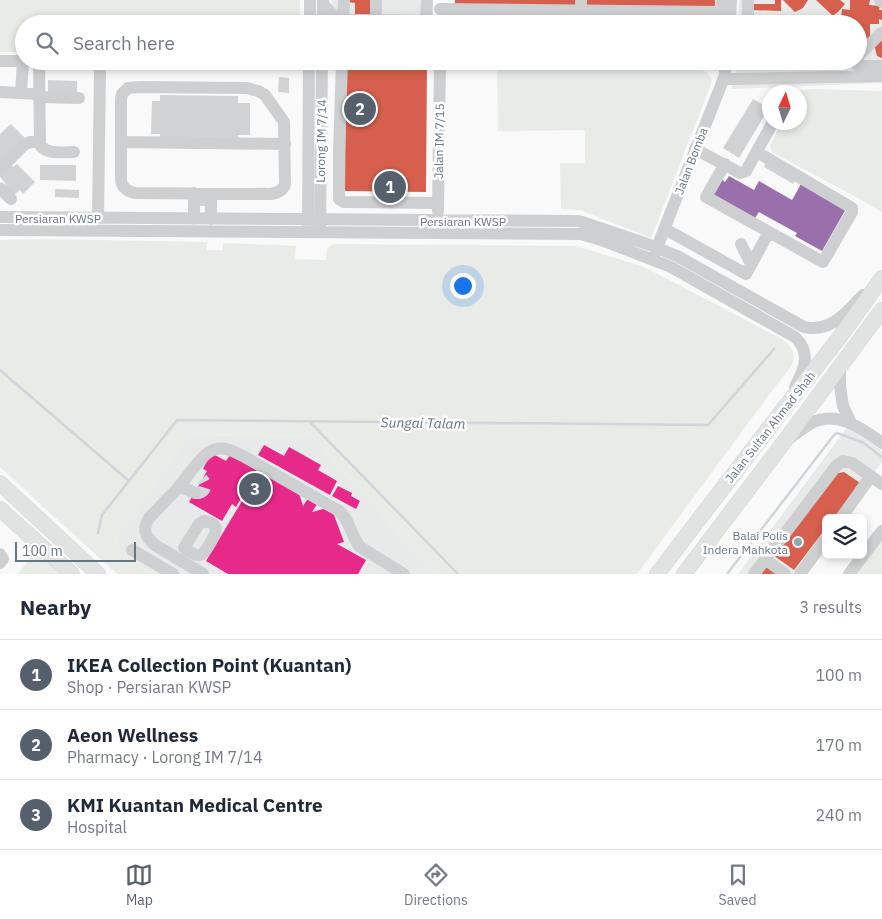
<!DOCTYPE html>
<meta charset="utf-8">
<style>
body{margin:0;font-family:"IBM Plex Sans",sans-serif;background:#f2f2f3;color:#1f2937}
.controls{position:absolute;right:15px;bottom:15px;display:grid;overflow:hidden;border-radius:8px;box-shadow:0 2px 8px #0003}
.controls button{width:45px;height:45px;display:grid;place-items:center;padding:0;border:0;border-bottom:1px solid #e0e1e3;background:#fff;color:#1f2937;font:25px sans-serif}
.compass{position:absolute;left:762px;top:85px;width:45px;height:45px;border-radius:50%;background:#fff;box-shadow:0 2px 8px #0003;rotate:5deg}
.scale{position:absolute;left:15px;bottom:12px;width:121px;box-sizing:border-box;padding-left:5px;border:2px solid #657683;border-top:0;font-size:14px;line-height:18px;white-space:nowrap;color:#657683;-webkit-text-stroke:4px #fff;paint-order:stroke}
.you{position:absolute;left:462px;top:285px;width:18px;height:18px;margin:-12px;border:4px solid #fff;border-radius:50%;background:#1a73e8;box-shadow:0 0 0 8px #1a73e833}
.badge{display:grid;place-items:center;width:32px;height:32px;border-radius:50%;background:#56606c;color:#fff;font-size:16px;font-weight:700}
.pin{position:absolute;translate:-50% -50%;border:2px solid #fff;box-shadow:0 1px 5px #0006}
.list{margin:0;padding:0;list-style:none}
h2{display:flex;justify-content:space-between;align-items:center;height:65px;margin:0;padding:0 20px;font-size:21px}
h2 small{font-size:16px;font-weight:400;color:#747a83}
.list li{display:grid;grid-template-columns:32px 1fr auto;gap:15px;align-items:center;box-sizing:border-box;height:70px;padding:0 20px;border-top:1px solid #e0e1e3}
.list b{display:block;font-size:19px;white-space:nowrap}
.list p{margin:0;font-size:16px;white-space:nowrap;color:#747a83}
.list em{font-size:16px;font-style:normal;color:#747a83}
.icon{flex:none;width:28px;height:28px;fill:none;stroke:currentColor;stroke-width:2;stroke-linecap:round;stroke-linejoin:round}
.map{position:relative;flex:none;width:882px;height:574px;overflow:hidden}
.search{position:absolute;background:#fff;box-shadow:0 2px 8px #0003;left:15px;right:15px;top:15px;height:55px;display:flex;align-items:center;gap:12px;box-sizing:border-box;padding:0 18px;border-radius:28px;color:#747a83;font-size:19px}
.sheet{height:275px;background:#fff}
nav{display:flex;justify-content:space-around;align-items:center;box-sizing:border-box;height:70px;border-top:1px solid #e0e1e3;background:#fff;font-size:14px;color:#747a83}
nav a{display:grid;justify-items:center;gap:2px}
nav .on{color:#56606c}
.map>svg:first-child{display:block}
.built{fill:#e8e9e9}
.green{fill:#e8ebe6}
.shops{fill:#d6604d}
.offices{fill:#9970ab}
.health{fill:#e7298a}
.lines{fill:none;stroke-linecap:round;stroke-linejoin:round}
.stream{stroke:#ced6d9;stroke-width:2.5}
.building{fill:#d0d2d3}
.minor-tunnel{stroke:#d4d8dc;stroke-width:12;stroke-dasharray:12 6;stroke-linecap:butt}
.major-casing{stroke:#d5d6d7;stroke-width:16}
.minor{stroke:#cecfd0;stroke-width:12}
.major{stroke:#e1e2e2;stroke-width:15}
.poi-dot{fill:#99a4ac;stroke:#fff;stroke-width:2}
.labels{text-anchor:middle;dominant-baseline:central;stroke-width:5;stroke-linejoin:round;paint-order:stroke}
.street-label{font-size:12px;fill:#657683;stroke:#fff}
.poi-label{font-size:12px;fill:#657683;stroke:#fff;text-anchor:end}
.water-label{font-size:14px;font-style:italic;fill:#60757c;stroke:#fff}
</style>
<div class="map">
<svg width="882" height="574" viewBox="0 0 882 574">
<rect width="100%" height="100%" fill="#f9f9f9"/>
<path class="built" d="M332,0H433V24H331Z
M739,0H882V83L731,89L736,77L737,61H858V24H738Z
M848,426L882,451V462L841,518H826V538L799,574H738Z
M189,435L313,437L434,574H154L125,557L115,540Z"/>
<path class="green" d="M0,0H300V24H24V52H0Z
M106,61H300V70L113,67L106,66Z
M497,66L686,67C698,68 705,68 712,79L710,87L651,238L580,210L561,209L560,163H585V130L498,131Z
M811,89L882,91V212L865,202L772,152L771,150L770,146L781,123L800,122V92H789L790,91Z
M44,239L207,242V250H223V243L296,246L295,259L326,260L327,248L334,244L576,246L638,265L650,270L782,339C792,346 797,355 791,367L768,396L637,574H434L313,437L189,435L115,540L125,557L154,574H117L0,467V240Z
M882,539V574H856Z
M35,552L58,571L59,574H18Z"/>
<path class="shops" d="M347,0H374V14H355V3L347,2Z
M455,0H576V10L455,8Z
M583,0H715V7L583,6Z
M775,0H781V11L751,10V4H775Z
M783,0H808L803,8L795,12Z
M816,0H840L845,4L839,11L834,15L842,24H823L832,15Z
M850,0H870L869,5L880,6L879,10H882V20L879,19V24H870V38L858,47V24H850V20H841L842,9L850,10Z
M452,14L576,16V24H448V17Z
M882,36V58L877,56L874,44Z
M346,61H427L426,192L345,191Z
M844,472L860,483L834,518H826V528L794,570L773,555L833,474Z
M766,566L777,574H760Z"/>
<path class="offices" d="M729,176L754,190L759,181L792,200L801,184L846,209L822,251L795,236L797,233L759,212L755,218L713,194L721,179L725,182Z"/>
<path class="health" d="M264,445L284,456L289,447L321,465L318,470L337,481L330,495L258,455Z
M211,453L226,461L230,455L257,470L236,507L232,504L222,521L189,502L207,471L203,469Z
M264,473L297,487L303,506L309,497L318,503L312,512L331,507L344,542L337,544L366,560L358,574H228L206,561L251,486L255,488Z
M338,486L352,493L351,496L360,501L356,509L332,496Z"/>
<g class="lines">
<path class="stream" d="M0,370L129,481
M310,422L458,574
M98,533L102,515L177,420L708,425L774,349
M727,574L834,435L837,433L862,442L882,457"/>
</g>
<path class="building" d="M279,77L289,78V93L278,92Z
M48,80L77,81V96L48,93Z
M160,95L238,96V103H250V135H238V143L160,142V134H151L152,101H160Z
M753,99L769,108L739,158L723,148Z
M11,124L25,138L0,162V134Z
M767,160L797,178L793,184L764,167Z
M9,163L13,167L17,164L35,182L23,194L20,190L12,197L3,188L6,184L0,177V172Z
M40,165H76V181L40,180Z
M55,189L79,190V198L55,197Z
M198,197H207V206H198Z"/>
<g class="lines">
<path class="minor-tunnel" d="M195,493C204,494 209,486 202,479"/>
<defs>
<path id="major" d="M0,483L98,574
M0,509L72,574
M657,574L782,411L839,338L882,278
M684,574L784,442L882,310"/>
</defs>
<use href="#major" class="major-casing"/>
<path class="minor" d="M880,0L882,2
M323,4L335,17L340,20L440,21
M440,9L721,12
M376,20V0
M426,21L427,0
M310,24V0
M323,24V0
M343,24L344,0
M581,24V0
M721,24L722,0
M730,24L731,0
M748,24V0
M858,56L881,33
M0,61H24
M37,61L88,62C95,63 98,65 100,71L98,218
M39,61L40,145C47,155 63,152 74,152
M342,61L339,153V199L344,202L438,203
M858,61V66H882
M723,79H738L882,76
M140,87L247,88L258,91L265,95L284,122L285,184C283,191 277,193 271,194L135,193C127,191 122,188 121,180V99L122,94L128,88Z
M0,92L39,94
M21,93L23,61
M39,97L79,98
M121,142L285,144
M695,149L740,173L746,171L773,122
M757,152L852,208V212L823,262L769,232
M0,169L24,145L30,142H39
M0,188L11,199
M438,211L440,61
M0,217L578,221L582,222L650,245L677,256L804,327C831,333 847,312 863,295
M194,219V193
M211,219V194
M308,227L309,61
M320,229L322,61
M665,229L746,274L769,232L706,197L725,164
M0,230L581,234L604,241L671,267L795,337C812,353 804,370 795,387
M741,244L751,264
M654,255L725,75V61
M840,367V386L843,406L851,423
M790,438C797,433 803,428 810,424C835,409 862,428 882,443
M179,486L195,493
M841,518L871,476
M204,521C218,523 218,529 212,540C209,545 205,554 199,555C194,555 188,551 184,548L199,524Z
M132,550L173,574
M0,554L3,559L0,563
M765,559L785,574
M203,574L155,545C145,536 142,530 149,518C159,508 169,497 179,487C186,478 203,453 213,450C224,446 233,451 243,456L339,511C350,520 351,536 360,547L404,574
M754,574L837,465L843,461L852,463L882,484
M800,574L826,539
M849,574L882,531"/>
<use href="#major" class="major"/>
</g>
<circle class="poi-dot" cx="798" cy="542" r="5"/>
<g class="labels">
<g class="street-label">
<text transform="translate(321 141) rotate(-89)">Lorong IM 7/14</text>
<text transform="translate(439 141) rotate(-89)">Jalan IM 7/15</text>
<text transform="translate(691 161) rotate(-69)">Jalan Bomba</text>
<text x="58" y="218">Persiaran KWSP</text>
<text x="463" y="221">Persiaran KWSP</text>
<text transform="translate(770 427) rotate(-52)">Jalan Sultan Ahmad Shah</text>
</g>
<g class="poi-label">
<text x="788" y="535">Balai Polis<tspan x="788" dy="14">Indera Mahkota</tspan></text>
</g>
<g class="water-label">
<text transform="translate(423 423) rotate(1)">Sungai Talam</text>
</g>
</g>
</svg>
<div class="controls">
<button><svg class="icon" aria-label="layers" viewBox="0 0 24 24"><path d="M12 4l9 5-9 5-9-5zM3 14l9 5 9-5"/></svg></button>
</div>
<svg class="compass" viewBox="-18 -18 36 36"><path d="M0-13l5 13h-10z" fill="#e53935"/><path d="M0 13l5-13h-10z" fill="#747a83"/></svg>
<div class="scale">100 m</div>
<div class="you"></div>
<div class="pin badge" style="left:390px;top:187px">1</div>
<div class="pin badge" style="left:360px;top:109px">2</div>
<div class="pin badge" style="left:255px;top:489px">3</div>
<div class="search"><svg class="icon" aria-label="search" viewBox="0 0 24 24"><circle cx="10" cy="10" r="6"/><path d="M15 15l6 6"/></svg>Search here</div>
</div>
<section class="sheet">
<h2>Nearby<small>3 results</small></h2>
<ul class="list">
<li><span class="badge">1</span><div><b>IKEA Collection Point (Kuantan)</b><p>Shop · Persiaran KWSP</p></div><em>100 m</em></li>
<li><span class="badge">2</span><div><b>Aeon Wellness</b><p>Pharmacy · Lorong IM 7/14</p></div><em>170 m</em></li>
<li><span class="badge">3</span><div><b>KMI Kuantan Medical Centre</b><p>Hospital</p></div><em>240 m</em></li>
</ul>
</section>
<nav>
<a class="on"><svg class="icon" aria-label="map" viewBox="0 0 24 24"><path d="M3 6l6-2 6 2 6-2v14l-6 2-6-2-6 2zM9 4v14M15 6v14"/></svg>Map</a>
<a><svg class="icon" aria-label="directions" viewBox="0 0 24 24"><path d="M12 3l9 9-9 9-9-9zM9 14v-3h6M13 9l2 2-2 2"/></svg>Directions</a>
<a><svg class="icon" aria-label="saved" viewBox="0 0 24 24"><path d="M7 4h10v16l-5-4-5 4z"/></svg>Saved</a>
</nav>
